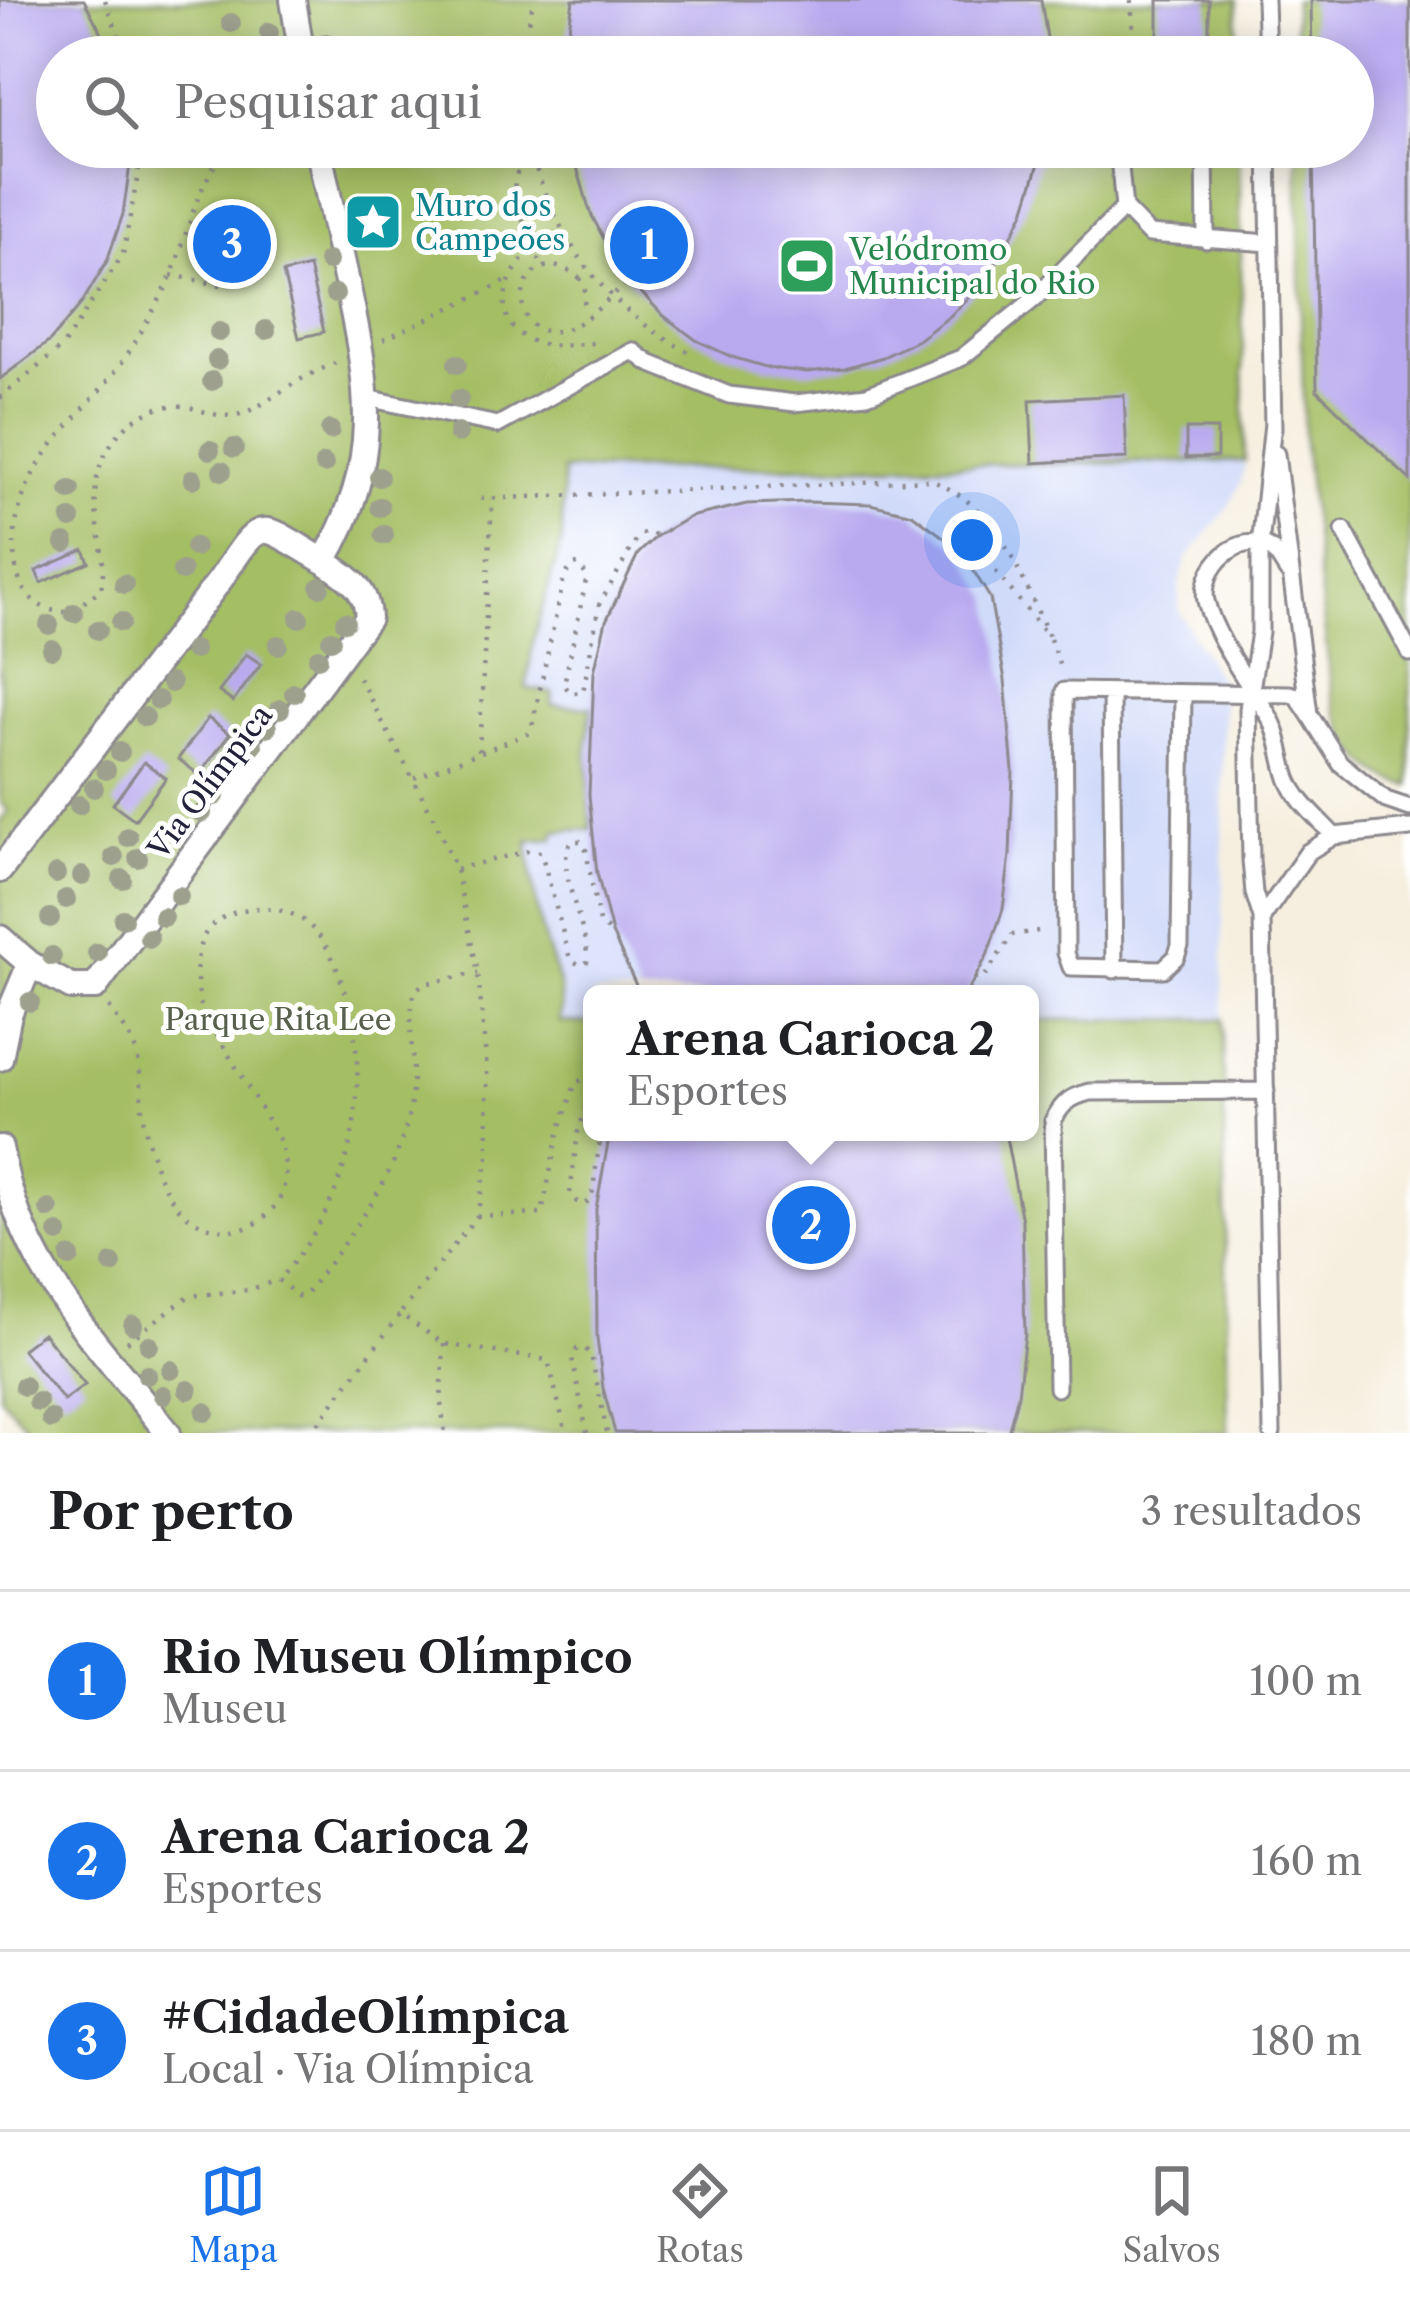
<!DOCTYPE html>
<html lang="pt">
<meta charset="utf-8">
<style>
body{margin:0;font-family:"Libre Caslon Text",serif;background:#f6f6f6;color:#202124}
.you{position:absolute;left:972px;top:540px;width:42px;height:42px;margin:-30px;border:9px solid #fff;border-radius:50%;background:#1a73e8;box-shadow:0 0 0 18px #1a73e833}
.badge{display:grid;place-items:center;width:78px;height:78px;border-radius:50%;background:#1a73e8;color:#fff;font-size:39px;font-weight:700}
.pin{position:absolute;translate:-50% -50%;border:6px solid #fff;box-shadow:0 3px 12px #0006}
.popup{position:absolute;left:583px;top:985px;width:456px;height:156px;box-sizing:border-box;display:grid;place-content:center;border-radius:18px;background:#fff;filter:drop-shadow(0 3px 9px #0005);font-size:39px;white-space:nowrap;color:#757577}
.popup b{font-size:45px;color:#202124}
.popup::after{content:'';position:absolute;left:50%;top:100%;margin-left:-24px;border:24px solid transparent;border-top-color:#fff}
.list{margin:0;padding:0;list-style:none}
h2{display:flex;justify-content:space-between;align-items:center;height:156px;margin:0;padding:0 48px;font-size:51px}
h2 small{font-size:39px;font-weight:400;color:#757577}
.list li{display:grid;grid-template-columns:78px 1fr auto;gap:36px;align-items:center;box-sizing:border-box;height:180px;padding:0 48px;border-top:3px solid #e0e0e0}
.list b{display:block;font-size:45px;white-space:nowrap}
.list p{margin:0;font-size:39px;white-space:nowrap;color:#757577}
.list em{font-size:39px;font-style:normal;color:#757577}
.icon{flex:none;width:66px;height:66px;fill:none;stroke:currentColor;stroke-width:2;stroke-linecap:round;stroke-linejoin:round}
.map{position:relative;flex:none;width:1410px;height:1433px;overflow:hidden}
.search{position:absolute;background:#fff;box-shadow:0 6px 30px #0003;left:36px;right:36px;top:36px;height:132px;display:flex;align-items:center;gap:30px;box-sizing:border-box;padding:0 42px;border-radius:66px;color:#757577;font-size:45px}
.sheet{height:696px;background:#fff}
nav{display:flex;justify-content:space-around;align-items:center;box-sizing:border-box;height:168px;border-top:3px solid #e0e0e0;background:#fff;font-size:33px;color:#757577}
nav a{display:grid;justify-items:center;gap:6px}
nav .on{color:#1a73e8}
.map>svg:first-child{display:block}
.built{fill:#d0daf9}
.green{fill:#a4be64;stroke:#637050;stroke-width:3}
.building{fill:#b9aaef}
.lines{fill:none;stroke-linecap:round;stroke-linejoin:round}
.service-casing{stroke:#8c888d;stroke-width:21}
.pedestrian-casing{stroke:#8c888d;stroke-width:30}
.path{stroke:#8c888d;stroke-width:4.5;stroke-dasharray:3 9;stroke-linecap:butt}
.service{stroke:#fff;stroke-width:15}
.pedestrian{stroke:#fff;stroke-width:24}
.path-bridge{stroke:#8c888d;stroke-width:4.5;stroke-dasharray:3 9;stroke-linecap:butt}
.tree{fill:#9ea08e}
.labels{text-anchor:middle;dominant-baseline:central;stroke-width:10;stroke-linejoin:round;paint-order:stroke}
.culture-label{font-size:30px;fill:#0d838f;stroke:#fff;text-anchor:start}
.leisure-label{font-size:30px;fill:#27864d;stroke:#fff;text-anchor:start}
.street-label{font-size:30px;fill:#22223b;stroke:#fff}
.park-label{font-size:30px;fill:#56604b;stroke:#fff}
</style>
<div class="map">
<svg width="1410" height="1433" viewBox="0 0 1410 1433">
<rect width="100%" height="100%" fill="#fff"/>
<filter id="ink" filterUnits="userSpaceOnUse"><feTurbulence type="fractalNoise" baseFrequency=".00833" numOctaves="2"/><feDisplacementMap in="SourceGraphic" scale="24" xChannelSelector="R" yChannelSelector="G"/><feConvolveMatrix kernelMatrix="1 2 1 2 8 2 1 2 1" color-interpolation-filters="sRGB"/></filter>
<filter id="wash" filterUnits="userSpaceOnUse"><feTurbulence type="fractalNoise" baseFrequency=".004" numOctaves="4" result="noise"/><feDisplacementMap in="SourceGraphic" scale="48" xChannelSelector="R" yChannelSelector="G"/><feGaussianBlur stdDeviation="2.7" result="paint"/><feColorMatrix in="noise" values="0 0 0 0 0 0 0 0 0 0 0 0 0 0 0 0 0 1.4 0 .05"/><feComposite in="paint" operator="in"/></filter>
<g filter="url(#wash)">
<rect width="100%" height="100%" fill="#f6efdf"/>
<path class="built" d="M1245,461L1241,483L1226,511L1187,558L1179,584V612L1223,686V1019L1030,1020V994H592V1023H559L563,990L545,942L532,889L528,840L526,689L534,637L561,541L562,470Z"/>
<path class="green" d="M0,0H1237L1238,57H57V147H1239L1245,461L563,470L562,541L534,637L526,688L553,693L552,705L591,707L587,748L591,829L555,831L554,839L528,841C531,874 535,905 544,938C553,971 566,986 560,1022L592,1023V1132H1030V1020L1223,1019L1228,1433H33L0,1396V822L8,811L0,803Z
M1294,0H1410V786C1364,776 1343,739 1332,696L1304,444L1297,147H1353V57H1295Z"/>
<g id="blocks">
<path class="building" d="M0,0H84L114,57H57V147H130V165L123,214L107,261L82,303L50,341L0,379Z
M573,0H1041L1050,57H565Z
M1158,0H1209V43H1158Z
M1311,0H1410V480L1317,390L1313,147H1353V57H1312Z
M571,147H1044L1024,212L1004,251L980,286L950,316L918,340L883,357L845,368L807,372L769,368L732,357L696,340L664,316L630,281L610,251L590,212Z
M309,267L324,332L299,338L283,273Z
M1124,395L1127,458L1033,463L1030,400Z
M1186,429H1217V457L1186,458Z
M808,502L870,504L912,514L961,550L990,598L1005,680L1013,771L1010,855L1003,909L987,956L966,994H640L612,933L597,873L589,795L594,672L606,621L638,554L657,536L690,517L747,504Z
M84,550L89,562L41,583L36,571Z
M246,654L261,664L233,702L219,692Z
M208,718L230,734L199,775L178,759Z
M144,762L166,778L135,820L113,804Z
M610,1132H1005L1022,1221L1025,1335L1018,1395L1008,1433H615L603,1388L597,1338L596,1209Z
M43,1333L85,1385L64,1401L22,1349Z"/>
</g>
</g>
<g filter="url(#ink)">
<use href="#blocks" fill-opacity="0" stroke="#8c888d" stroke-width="3"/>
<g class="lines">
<defs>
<path id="service" d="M1265,0L1267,57
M1118,147L1124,208L1149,234L1269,243
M1205,147L1206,240
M1268,147L1273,430
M367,398L498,425L633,351L649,363L729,395L795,403L867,395L961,358L1034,299L1124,208
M1276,454L1309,714L1340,763L1386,800L1410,808
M1344,530L1410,653
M1288,572C1283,565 1278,554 1271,549C1239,528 1199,569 1206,601C1215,638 1249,684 1269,716C1280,734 1281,757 1288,778C1297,802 1317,817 1334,836
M1111,692L1114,970
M1183,693L1180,946L1176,957L1163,969L1071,967L1066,953L1064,691L1290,694L1297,696L1309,714
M1262,918L1308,852L1334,836L1410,828
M1057,1388L1053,1121C1062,1103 1070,1097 1090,1092L1266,1091
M1272,1433L1262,918L1254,893L1251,860L1248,709L1260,632V546L1273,423"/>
<path id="pedestrian" d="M293,0L302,57
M0,870L220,580C265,513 256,522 324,561
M0,938L30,964
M0,1058L9,1014L30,964L71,987H95L368,618C367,587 348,578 324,561C382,461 370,391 347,283C337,238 328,192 318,147
M0,1148C20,1269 95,1340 168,1433"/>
</defs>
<use href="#service" class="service-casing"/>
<use href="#pedestrian" class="pedestrian-casing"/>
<path class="path" d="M105,0L127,57
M1131,0L1135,57
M185,57L276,44
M523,57L533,0
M229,147C190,189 188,248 161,297C147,321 134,346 118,368C92,402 58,432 36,469C4,522 0,616 72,612L101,589C109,552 90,517 97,478C104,440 140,402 181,406C199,408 218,419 236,415C255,411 269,399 285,389C301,378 318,371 335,363
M529,147C558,242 601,305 690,353
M573,158C561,159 544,157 533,160C495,172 526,224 534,247C507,271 485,321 532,341C552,349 577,344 598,343
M534,247L541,265
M171,275L230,287
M580,278L585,288L584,309
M383,340L507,281
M0,398L63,346L123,254L143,147
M481,499L930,480C1000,506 1020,576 1050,638
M961,550L965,546L976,547L1043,630
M1050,639L1060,667
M359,678L436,822L456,869L478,973L487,1070L488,1157L477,1216L400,1314
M479,751L492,499
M414,778L527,734L532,726L564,577L573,565L578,564L587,576L564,684L570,693L583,692L599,605L639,535L649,532L657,536
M456,869L528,851L541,852L570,959L580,965L587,962C590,930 553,869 571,841H580L586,850L599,923L612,933
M974,978L984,977L1012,935L1045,930
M109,1007C117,1019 129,1032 134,1046C144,1071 139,1102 145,1128C156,1177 173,1230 232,1230C251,1230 266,1219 277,1203C289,1185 286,1161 280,1141L202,1010C197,990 194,966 200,946C211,903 281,898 309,925C329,944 339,971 346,997C375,1093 348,1207 278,1280L299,1297L305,1295C351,1233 405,1172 412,1092C416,1060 405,1019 416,990L423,984L478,973
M477,1216L542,1214L557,1137L576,1082L583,1080L591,1091L578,1132L570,1194L577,1202L585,1204L592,1196L601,1132
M127,1342L189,1296L249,1290L278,1280
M444,1344L441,1403L445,1433
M311,1433L400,1314L444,1344L548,1360L566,1433
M587,1433L572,1358L577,1349L584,1348L591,1354L607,1433"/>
<use href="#service" class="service"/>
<use href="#pedestrian" class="pedestrian"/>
<path class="path-bridge" d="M580,278C517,230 498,345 562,330C586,325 611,295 630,281"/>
</g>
<g class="tree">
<circle cx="231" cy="23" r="10"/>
<circle cx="269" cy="32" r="10"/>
<circle cx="326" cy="43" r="10"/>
<circle cx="247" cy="239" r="10"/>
<circle cx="328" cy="261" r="10"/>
<circle cx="253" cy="274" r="10"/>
<circle cx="335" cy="294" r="10"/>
<circle cx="266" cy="330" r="10"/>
<circle cx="219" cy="332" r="10"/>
<circle cx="217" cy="360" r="10"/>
<circle cx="457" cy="364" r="10"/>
<circle cx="212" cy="381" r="10"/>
<circle cx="459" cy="399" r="10"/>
<circle cx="330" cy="430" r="10"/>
<circle cx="458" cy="433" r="10"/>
<circle cx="234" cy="448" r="10"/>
<circle cx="210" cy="450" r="10"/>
<circle cx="324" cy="464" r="10"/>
<circle cx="222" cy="471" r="10"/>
<circle cx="379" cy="477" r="10"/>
<circle cx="193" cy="479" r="10"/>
<circle cx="70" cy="490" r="10"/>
<circle cx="380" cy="507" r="10"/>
<circle cx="71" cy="519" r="10"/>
<circle cx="384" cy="535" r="10"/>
<circle cx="65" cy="543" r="10"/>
<circle cx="195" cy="547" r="10"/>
<circle cx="182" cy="571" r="10"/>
<circle cx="124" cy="584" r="10"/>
<circle cx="320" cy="587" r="10"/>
<circle cx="74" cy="613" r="10"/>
<circle cx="299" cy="618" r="10"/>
<circle cx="121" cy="622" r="10"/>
<circle cx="345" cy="622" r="10"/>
<circle cx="49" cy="625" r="10"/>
<circle cx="98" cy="630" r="10"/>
<circle cx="331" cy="640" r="10"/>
<circle cx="278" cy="645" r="10"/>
<circle cx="52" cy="649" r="10"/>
<circle cx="194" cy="650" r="10"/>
<circle cx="318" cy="658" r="10"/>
<circle cx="171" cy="683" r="10"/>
<circle cx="294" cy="693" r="10"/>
<circle cx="158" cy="700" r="10"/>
<circle cx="280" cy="709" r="10"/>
<circle cx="145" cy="717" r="10"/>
<circle cx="267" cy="727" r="10"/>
<circle cx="253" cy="745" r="10"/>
<circle cx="120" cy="752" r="10"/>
<circle cx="106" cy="770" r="10"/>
<circle cx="94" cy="788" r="10"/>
<circle cx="215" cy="796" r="10"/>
<circle cx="79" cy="805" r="10"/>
<circle cx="202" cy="813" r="10"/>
<circle cx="128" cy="837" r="10"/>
<circle cx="154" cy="839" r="10"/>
<circle cx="114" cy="857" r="10"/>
<circle cx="138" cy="858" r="10"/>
<circle cx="56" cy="874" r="10"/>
<circle cx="82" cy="876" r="10"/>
<circle cx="122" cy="879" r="10"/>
<circle cx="179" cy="896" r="10"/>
<circle cx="66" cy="899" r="10"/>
<circle cx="163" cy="917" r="10"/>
<circle cx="50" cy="918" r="10"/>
<circle cx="123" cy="919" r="10"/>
<circle cx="149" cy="938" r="10"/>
<circle cx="97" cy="953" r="10"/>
<circle cx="52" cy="956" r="10"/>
<circle cx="30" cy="1002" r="10"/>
<circle cx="49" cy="1209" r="10"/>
<circle cx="58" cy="1233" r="10"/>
<circle cx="70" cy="1257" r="10"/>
<circle cx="112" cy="1264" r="10"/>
<circle cx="133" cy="1325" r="10"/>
<circle cx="149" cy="1345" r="10"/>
<circle cx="171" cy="1370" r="10"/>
<circle cx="147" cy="1375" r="10"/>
<circle cx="24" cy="1386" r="10"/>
<circle cx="188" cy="1390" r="10"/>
<circle cx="163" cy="1395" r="10"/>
<circle cx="38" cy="1402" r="10"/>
<circle cx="205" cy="1412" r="10"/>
<circle cx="51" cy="1419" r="10"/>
</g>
</g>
<defs>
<symbol id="sight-square" viewBox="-11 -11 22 22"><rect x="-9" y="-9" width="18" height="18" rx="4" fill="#0f9aa8" stroke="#fff"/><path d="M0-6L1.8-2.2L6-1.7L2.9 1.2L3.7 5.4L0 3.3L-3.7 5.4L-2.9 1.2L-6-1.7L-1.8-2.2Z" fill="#fff"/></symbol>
<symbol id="stadium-square" viewBox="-11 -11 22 22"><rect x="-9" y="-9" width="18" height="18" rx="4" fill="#2e9e5b" stroke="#fff"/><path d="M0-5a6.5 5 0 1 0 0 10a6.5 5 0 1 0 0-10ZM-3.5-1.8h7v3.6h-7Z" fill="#fff"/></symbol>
</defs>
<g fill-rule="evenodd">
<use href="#sight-square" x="340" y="189" width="66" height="66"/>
<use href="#stadium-square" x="774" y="233" width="66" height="66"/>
</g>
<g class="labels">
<g class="culture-label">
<text x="415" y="205">Muro dos<tspan x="415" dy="34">Campeões</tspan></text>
</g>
<g class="leisure-label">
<text x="849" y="249">Velódromo<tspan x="849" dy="34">Municipal do Rio</tspan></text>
</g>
<g class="street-label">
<text transform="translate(210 782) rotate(-53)">Via Olímpica</text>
</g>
<g class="park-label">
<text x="278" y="1019">Parque Rita Lee</text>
</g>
</g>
</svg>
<div class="you"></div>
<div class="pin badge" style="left:649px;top:245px">1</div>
<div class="pin badge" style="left:811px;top:1225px">2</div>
<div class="popup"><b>Arena Carioca 2</b>Esportes</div>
<div class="pin badge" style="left:232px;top:244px">3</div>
<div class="search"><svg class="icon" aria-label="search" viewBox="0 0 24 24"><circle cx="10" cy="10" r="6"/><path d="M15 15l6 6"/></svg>Pesquisar aqui</div>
</div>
<section class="sheet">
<h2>Por perto<small>3 resultados</small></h2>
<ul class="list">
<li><span class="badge">1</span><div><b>Rio Museu Olímpico</b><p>Museu</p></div><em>100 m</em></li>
<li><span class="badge">2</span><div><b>Arena Carioca 2</b><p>Esportes</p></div><em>160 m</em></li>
<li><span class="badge">3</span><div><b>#CidadeOlímpica</b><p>Local · Via Olímpica</p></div><em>180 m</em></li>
</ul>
</section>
<nav>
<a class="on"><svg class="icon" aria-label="map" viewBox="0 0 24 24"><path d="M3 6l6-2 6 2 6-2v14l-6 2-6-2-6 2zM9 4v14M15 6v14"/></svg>Mapa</a>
<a><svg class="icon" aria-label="directions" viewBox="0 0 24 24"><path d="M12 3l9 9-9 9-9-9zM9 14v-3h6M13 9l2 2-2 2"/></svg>Rotas</a>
<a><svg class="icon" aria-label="saved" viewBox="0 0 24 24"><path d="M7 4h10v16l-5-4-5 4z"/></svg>Salvos</a>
</nav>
